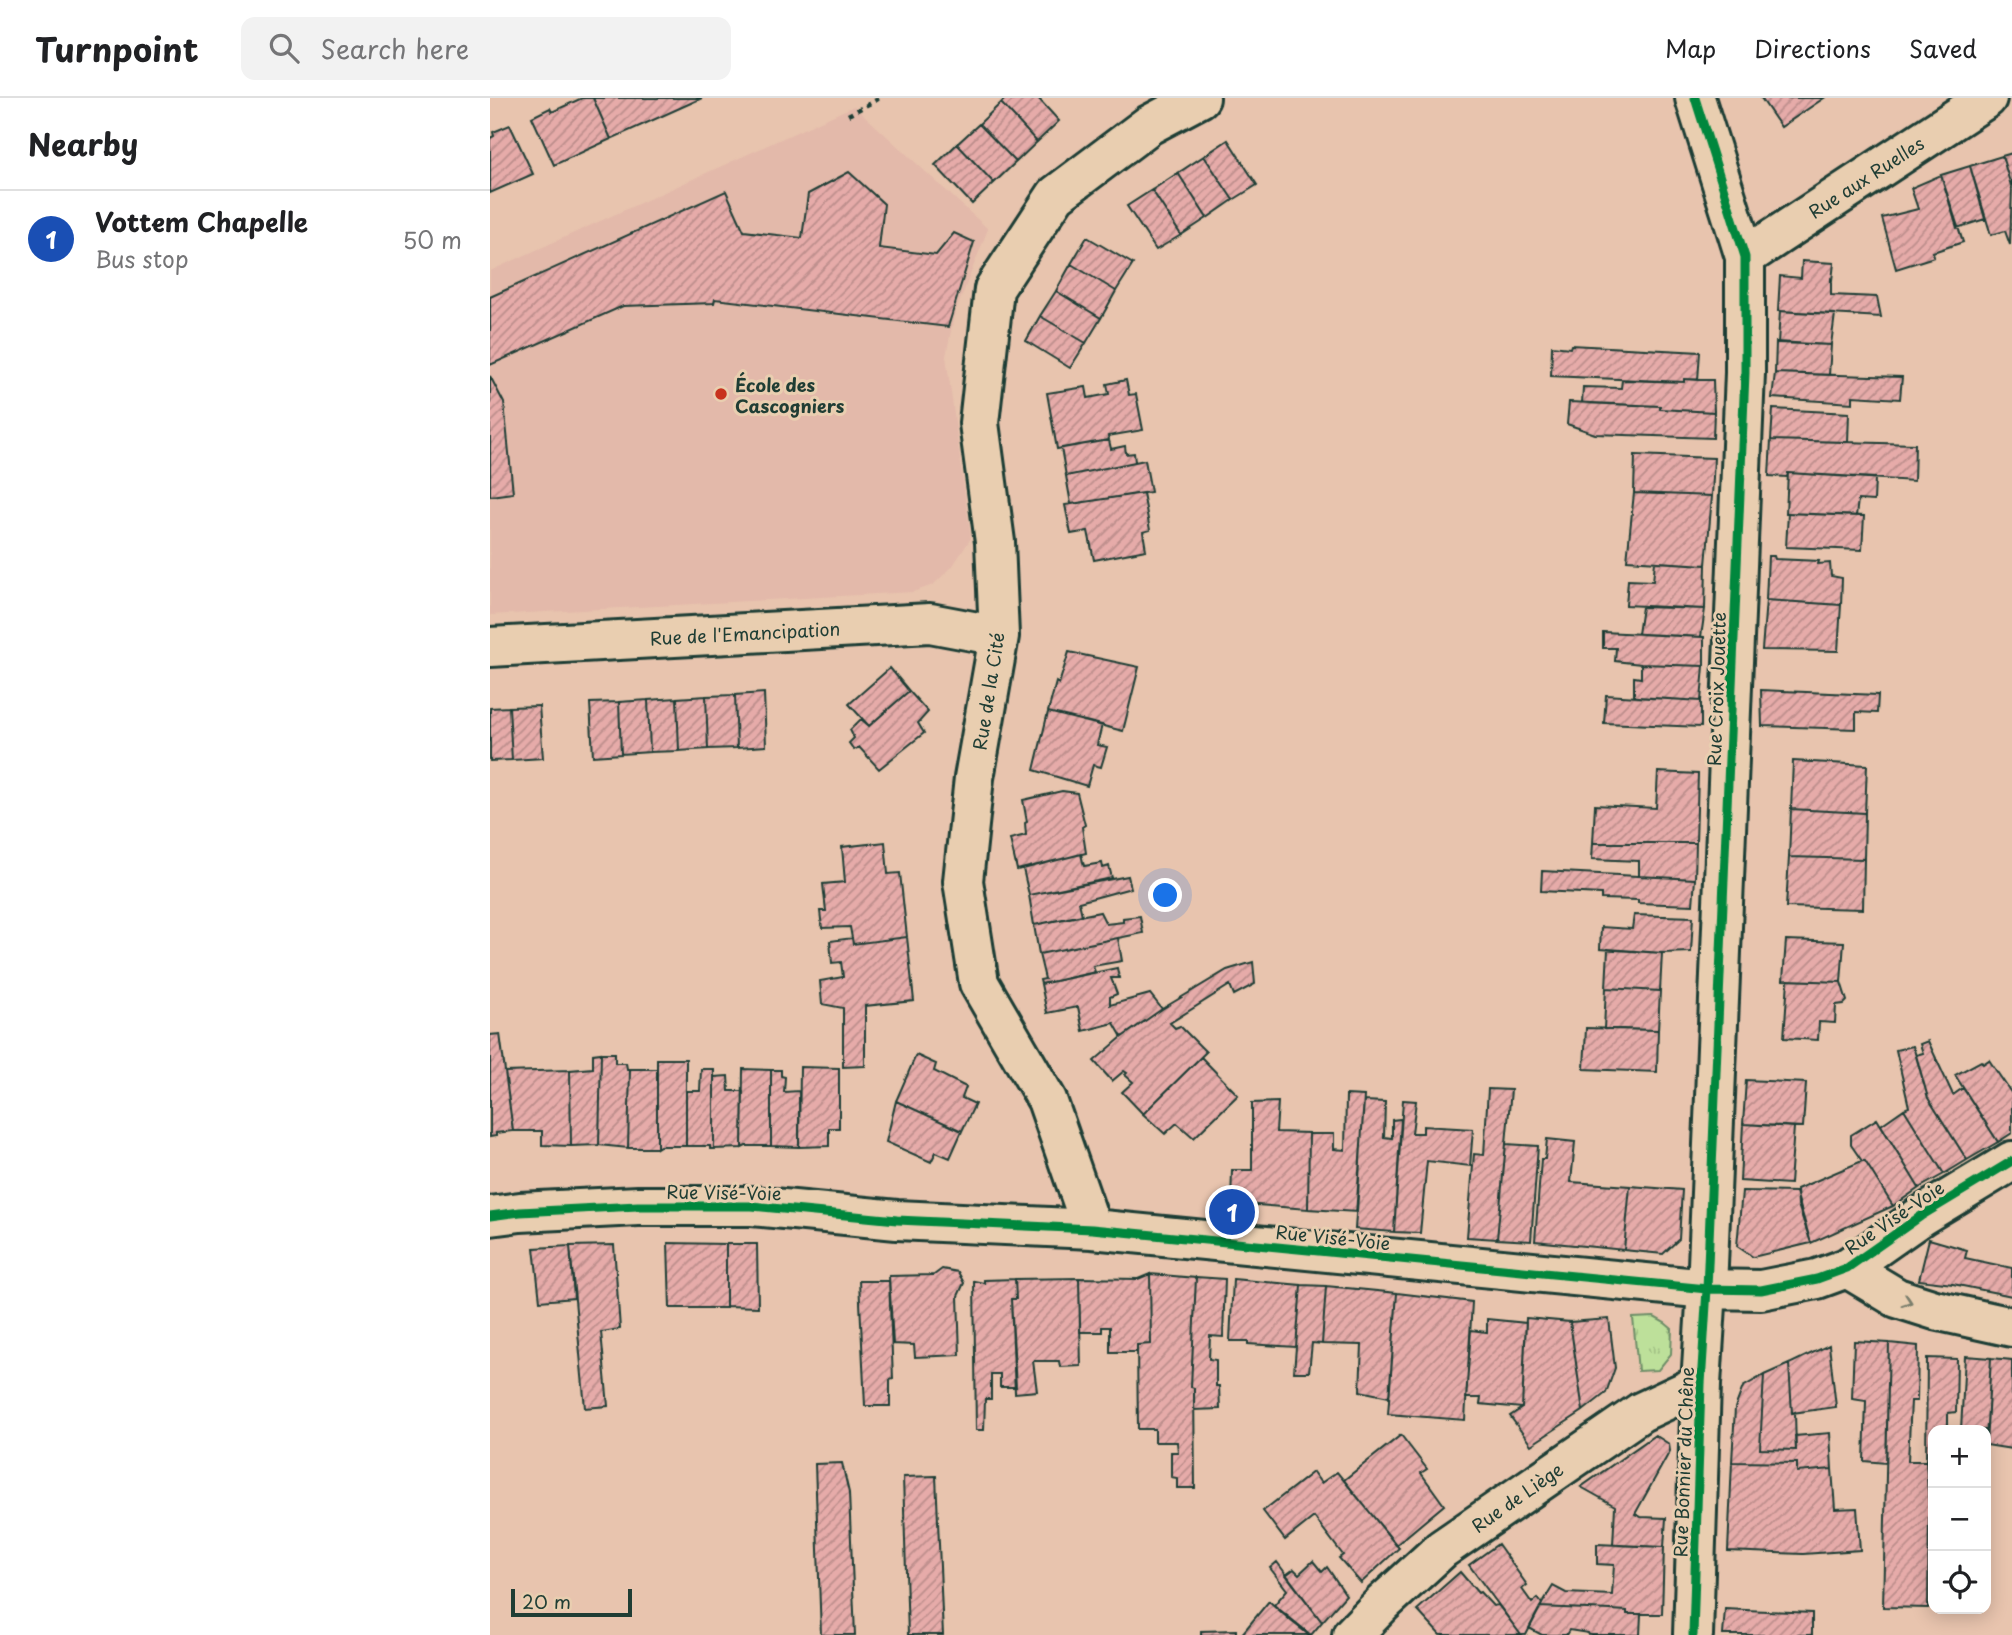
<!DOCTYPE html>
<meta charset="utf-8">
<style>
body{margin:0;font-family:"Playpen Sans",sans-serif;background:#f2f2f2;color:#202124}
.controls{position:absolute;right:21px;bottom:21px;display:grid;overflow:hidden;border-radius:14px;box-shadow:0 4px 18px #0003}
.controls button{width:63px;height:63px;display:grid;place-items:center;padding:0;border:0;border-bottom:2px solid #e0e0e0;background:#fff;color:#202124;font:35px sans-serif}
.scale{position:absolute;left:21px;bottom:18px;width:121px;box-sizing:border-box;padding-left:7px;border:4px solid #1f3d34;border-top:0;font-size:19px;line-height:24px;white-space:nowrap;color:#1f3d34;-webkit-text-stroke:5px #e9ceb0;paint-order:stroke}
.you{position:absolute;left:676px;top:798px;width:24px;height:24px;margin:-18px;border:5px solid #fff;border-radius:50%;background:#1a73e8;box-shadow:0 0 0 10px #1a73e833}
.badge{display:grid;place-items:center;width:46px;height:46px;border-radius:50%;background:#c8321e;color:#fff;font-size:23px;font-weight:700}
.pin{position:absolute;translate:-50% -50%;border:4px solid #fff;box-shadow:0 2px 7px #0006}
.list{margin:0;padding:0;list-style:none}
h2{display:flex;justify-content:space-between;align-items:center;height:91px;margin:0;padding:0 28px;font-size:30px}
h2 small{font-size:23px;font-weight:400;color:#757577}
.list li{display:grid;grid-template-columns:46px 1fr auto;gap:21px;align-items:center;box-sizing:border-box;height:98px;padding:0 28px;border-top:2px solid #e0e0e0}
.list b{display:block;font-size:26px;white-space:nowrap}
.list p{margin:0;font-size:23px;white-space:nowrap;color:#757577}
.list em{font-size:23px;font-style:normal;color:#757577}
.icon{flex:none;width:38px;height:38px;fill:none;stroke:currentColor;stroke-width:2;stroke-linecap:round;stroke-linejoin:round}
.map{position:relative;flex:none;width:1522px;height:1537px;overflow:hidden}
header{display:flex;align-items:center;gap:42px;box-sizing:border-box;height:98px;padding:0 35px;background:#fff;border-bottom:2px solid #e0e0e0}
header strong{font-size:33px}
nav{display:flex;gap:38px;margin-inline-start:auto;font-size:24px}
.search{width:490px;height:63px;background:#f2f2f2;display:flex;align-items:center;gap:18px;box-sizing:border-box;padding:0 24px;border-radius:14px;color:#757577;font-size:26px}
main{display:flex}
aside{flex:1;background:#fff}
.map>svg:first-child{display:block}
.built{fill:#e3b9aa}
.grass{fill:url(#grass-tufts);stroke:#6e8e67;stroke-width:2}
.building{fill:url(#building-hatch);stroke:#1f3d34;stroke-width:2}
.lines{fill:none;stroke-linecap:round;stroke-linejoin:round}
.minor-casing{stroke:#1f3d34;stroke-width:44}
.path{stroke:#1f3d34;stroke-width:4.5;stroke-dasharray:5 5;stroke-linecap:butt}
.minor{stroke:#e9ceb0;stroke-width:38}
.cycleway-casing{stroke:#e9ceb0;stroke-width:13}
.cycleway{stroke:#00873e;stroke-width:9}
.oneway{stroke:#7a7e6c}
.poi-dot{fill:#c8321e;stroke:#e9ceb0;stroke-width:2.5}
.labels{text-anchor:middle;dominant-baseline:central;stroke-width:6;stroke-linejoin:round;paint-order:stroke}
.street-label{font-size:18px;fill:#1f3d34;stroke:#e9ceb0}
.poi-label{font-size:18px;font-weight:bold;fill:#1f3d34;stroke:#e9ceb0;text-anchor:start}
</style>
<header>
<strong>Turnpoint</strong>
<div class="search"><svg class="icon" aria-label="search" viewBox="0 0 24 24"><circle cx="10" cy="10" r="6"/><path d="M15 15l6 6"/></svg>Search here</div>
<nav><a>Map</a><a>Directions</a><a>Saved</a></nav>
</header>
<main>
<aside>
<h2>Nearby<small></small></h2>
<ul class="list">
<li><span class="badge" style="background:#1a4fb4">1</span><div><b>Vottem Chapelle</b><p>Bus stop</p></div><em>50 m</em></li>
</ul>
</aside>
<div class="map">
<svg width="1522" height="1537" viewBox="0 0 1522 1537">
<defs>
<pattern id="grass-tufts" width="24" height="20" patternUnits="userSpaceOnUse" patternTransform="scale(1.75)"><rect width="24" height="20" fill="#bde09a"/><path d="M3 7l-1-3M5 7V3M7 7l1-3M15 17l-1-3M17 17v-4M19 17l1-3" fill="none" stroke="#a2c185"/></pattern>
<pattern id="building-hatch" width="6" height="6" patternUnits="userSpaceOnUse" patternTransform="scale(1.75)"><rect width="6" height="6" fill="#e6aba9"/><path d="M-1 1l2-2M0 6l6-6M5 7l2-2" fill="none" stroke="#ba8c8a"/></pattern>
</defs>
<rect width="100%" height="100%" fill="#e8c4ae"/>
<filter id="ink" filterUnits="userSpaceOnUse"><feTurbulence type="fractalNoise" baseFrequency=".0143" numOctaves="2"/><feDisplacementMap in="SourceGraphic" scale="14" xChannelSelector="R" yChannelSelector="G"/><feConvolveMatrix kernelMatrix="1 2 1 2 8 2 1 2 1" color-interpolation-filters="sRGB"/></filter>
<g filter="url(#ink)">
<path class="built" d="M364,8L498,131L464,218L456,258L481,440L462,469L443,487L423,494L0,517V173Z"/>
<path class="grass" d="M1164,1219L1175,1225L1182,1231L1181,1256L1168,1272L1148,1273L1143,1220Z"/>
<path class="building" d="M92,0H103L121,41L64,67L42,19L60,10L62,14Z
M103,0H212L121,41Z
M516,0H548L569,23L547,44L511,5Z
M1271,0H1334L1291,29Z
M511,5L547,44L526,64L489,26Z
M489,26L526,64L504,85L467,46Z
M20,27L43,76L0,95V40L4,38L3,34Z
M738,42L767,87L743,102L714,58Z
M467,46L504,85L482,106L445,67Z
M1522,55V91L1512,58Z
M714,58L743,102L717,120L688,75Z
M1512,58L1522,91L1520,147L1515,133L1501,137L1480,68Z
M1480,68L1495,121L1467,130L1451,77Z
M359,74L394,106L389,150L446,157L464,135L484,144L458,229L225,201L224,205L133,208L0,267V199L236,93L254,133L312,140L318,96Z
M688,75L717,120L691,137L662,92Z
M1451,77L1473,144L1443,154L1444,159L1406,171L1392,120L1428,111L1421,90Z
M662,92L691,137L666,152L637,108Z
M597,139L643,166L626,193L581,166Z
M1312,163L1344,165L1342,182L1341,181V197L1387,199L1391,219L1288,213L1290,178L1311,180Z
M581,166L626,193L611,220L566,193Z
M566,193L611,220L596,245L550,218Z
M1290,213L1345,216L1341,247L1288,245Z
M550,218L596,245L580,270L536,243Z
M1286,244L1341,247L1339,277L1285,275Z
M1081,247L1210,254L1208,282L1194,281V284L1061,278L1062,248L1080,250Z
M1285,275L1412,279L1410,301L1363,298V305L1282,300Z
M0,278L14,305L23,395L0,398Z
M1194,281L1223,282L1224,314L1170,311V308L1092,305L1093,289L1131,290L1132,282L1194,284Z
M636,282L639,297L646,296L653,332L618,338L619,342L567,351L557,295L596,289L598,300L619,296L617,286Z
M1079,304L1170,308V311L1224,314L1223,340L1105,336L1077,326Z
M1283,311L1359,315L1358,344L1281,342Z
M619,342L621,351L635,348L636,356L644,355L645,364L576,378L571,350Z
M1281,342L1425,346L1424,383L1298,375L1297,379L1279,378Z
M1145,357L1224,360L1222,398L1144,395Z
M655,362L661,394L581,406L576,378Z
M1298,375L1385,380L1384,403L1368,402L1366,418L1296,415Z
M653,395L660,432L653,434L656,452L604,462L598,433L581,436L575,407Z
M1144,395L1222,398L1216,467L1137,462Z
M1298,415L1374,418L1372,452L1296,449Z
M1278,458H1284L1285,461L1329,463L1328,466L1340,465L1341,478L1352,480L1351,507L1276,502Z
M1165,464L1216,467L1215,511L1136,507L1138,482L1163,483Z
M1276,502L1351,507L1348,553L1272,552Z
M1152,509L1215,511L1211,539L1148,536Z
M1113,534L1214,539V568L1151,566L1125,563L1126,550H1113Z
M579,554L649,569L633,633L558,614L566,584L569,586Z
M1151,566L1214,568L1211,603L1144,599V579L1151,580Z
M400,570L419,593L379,628L359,606Z
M1271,592L1388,597L1387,615L1366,614V631L1272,628Z
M419,593L438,614L428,625L434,635L389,671L369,649L364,652L359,645L364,640L360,632L371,621L379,628Z
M274,595L276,648L247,650L245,597Z
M245,597L247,650L218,651L216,598Z
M1116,597L1211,603V629L1114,625Z
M216,598L218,651L189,653L187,600Z
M187,600L189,653L160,654L158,602Z
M158,602L160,654L131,656L129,604Z
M129,604L131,656L103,658L100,605Z
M49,608L53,660L22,662L19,609Z
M19,609L22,662L0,663V610Z
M558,614L612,627L607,647L617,649L611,669L603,667L597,688L544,672Z
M1303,663L1377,667L1375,715L1301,711Z
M1168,674L1208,676L1206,745H1103L1105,707L1166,710Z
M572,693L587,695L595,727L592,729L596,755L527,772L520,741L536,737L535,725L537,724L533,702Z
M1301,711L1375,715L1374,761L1299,759Z
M395,744L398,776L410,775L417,839L363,846L360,829L332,830L330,813H336L333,786L355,784L352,749Z
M1103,745H1206L1205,781L1149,778V763L1102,761Z
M591,756L594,768L612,765L613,770L619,768L622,780L539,797L533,771Z
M1299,759L1374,761L1373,811L1296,809Z
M1052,773L1205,781L1203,807L1148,805V802L1111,801V796L1051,793Z
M638,778L641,790L589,804L592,817L544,827L539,797Z
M610,814L616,826L633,824V820L650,818L653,835L549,856L544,827Z
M1144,817L1203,819L1201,854L1172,855L1110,851L1111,829L1142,831Z
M417,839L424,903L375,908V968L353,969V910L332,906L330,883L353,879L351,864L342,865L340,843L362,840L363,846Z
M628,840L632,863L603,868L605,874L551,886L550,882L555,881L549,856Z
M1296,842L1354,844L1351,884L1293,882Z
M1118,851L1172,855L1170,893L1116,890Z
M763,864L765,886L744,897L740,887L680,925L685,930L690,928L716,954L653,1016L632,994L643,984L635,977L637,975L634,973L622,983L604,963L632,939L672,911L737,872Z
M627,870L629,880H621L627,896L620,899V907L660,896L672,911L632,939L624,925L593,933L588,909L557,915L551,886Z
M1298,882L1351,884L1357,903L1354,906L1346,907L1345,925L1329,924L1328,942L1294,940Z
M1116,890L1170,893L1168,932L1114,931Z
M1096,930L1168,932L1167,974L1094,971Z
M10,936L23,1033L6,1035V1038L0,1039V937Z
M1438,943L1463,997L1473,990L1508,1044L1477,1062L1438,1000L1426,957L1433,955L1430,946Z
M1423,948L1438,1000L1477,1062L1454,1076L1414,1011L1419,1009L1406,952Z
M111,955L109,1047L81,1048L80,972L103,970V956Z
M111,955H125V965H136L137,971H140L138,1050L109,1047Z
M426,957L446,966L444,973L476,989L472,1000L485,1006L472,1033L406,1003Z
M711,959L748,997L704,1040L687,1025L675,1036L653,1016Z
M167,961H196V1048H170L167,1050Z
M1499,962L1522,996V1035L1508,1044L1465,977L1491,963L1493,966Z
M310,969L349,970V1030H339V1048L309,1049Z
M140,971H167V1050H138Z
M211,971H224V1051H220V1048H196V993H210Z
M253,971L281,972V1048H256L252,1050Z
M80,972L81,1048L52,1047V1033H23L15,974Z
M281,972H291V978L295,979L294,994L309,993V1049L281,1048Z
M238,978L239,993H253L252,1050L224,1051V979Z
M1256,982L1316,985L1313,1029L1253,1026Z
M998,991L1021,992L1007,1141L977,1139L984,1056L994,1057Z
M856,997L874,998L867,1114L818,1111L819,1036H844V1051L855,1052Z
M913,1002L926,1003L922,1035H933V1028L983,1031L980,1068L937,1063L930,1135L904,1134Z
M406,1003L472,1033L460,1060L446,1054L441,1064L396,1044Z
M874,1003L895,1004L894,1039L902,1040V1022L911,1021L904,1134L865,1131Z
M788,1004L786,1034L819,1035L818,1111L741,1105L742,1072H762V1005Z
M1414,1011L1454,1076L1429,1090L1391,1027Z
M1387,1021L1429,1090L1403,1108L1375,1063H1372L1361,1047V1037Z
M1253,1026L1304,1029L1300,1086L1250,1083Z
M1057,1041L1085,1044L1081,1084L1140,1088L1134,1152L1045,1143L1051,1061H1055Z
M1016,1046L1048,1048L1041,1143L1007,1141Z
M1372,1063H1375L1403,1108L1321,1145L1308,1107L1307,1091Z
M1140,1088L1192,1092L1189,1141L1173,1156L1134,1152Z
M1252,1093L1306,1094L1321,1145L1263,1159L1247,1148Z
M1439,1141L1477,1152L1475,1160L1522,1170V1198L1463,1186L1429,1182Z
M178,1145L236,1146V1210H180Z
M236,1146H267L268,1209L236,1208Z
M124,1147L130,1231L111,1234L118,1308L95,1310L80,1148Z
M80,1148L84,1200L50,1203L44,1150Z
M452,1171L468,1174L474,1185L468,1198L470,1257L425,1259L424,1247L403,1246L399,1178L444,1177Z
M660,1176L661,1246L647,1247V1254H620V1229H612V1234H590L589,1180L648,1181Z
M660,1176L706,1180L701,1289L704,1290L705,1390H687V1380L681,1379V1354H688L687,1344H665V1331H648L647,1247L661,1246Z
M706,1179L735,1181L733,1239L720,1238L719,1261L726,1262V1288H729L730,1311L704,1312V1290L701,1289Z
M589,1180L591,1268L570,1269L569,1263H543L547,1293L525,1295L521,1201H526L525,1181Z
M525,1181L526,1201H521L526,1289H510V1276H501V1301H495L494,1332H486L484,1183L494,1185V1182Z
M743,1181L811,1187L806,1249L758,1246V1243H740Z
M369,1183H399L403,1281L400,1282V1308H375Z
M811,1187L836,1188L832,1246L822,1245L819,1274H804Z
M836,1188L907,1195L899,1299L870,1293L872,1247L832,1246Z
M907,1195L982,1204L975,1322L898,1316Z
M1036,1220L1080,1224L1093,1313L1041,1347L1020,1318L1032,1310Z
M997,1221L1036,1225L1032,1310L990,1306L991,1300H976L981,1232L997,1234Z
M1119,1221L1125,1270L1116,1295L1093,1313L1080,1224Z
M1364,1243L1399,1245L1396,1365L1374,1363L1376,1303L1362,1301Z
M1399,1245L1428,1248L1427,1303H1421L1418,1363H1436L1439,1409L1438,1510L1393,1509Z
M1339,1247L1346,1309L1302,1315L1299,1266Z
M1475,1258L1501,1260L1496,1342V1332H1471Z
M1437,1260L1467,1261L1466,1314L1458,1315V1332H1443V1409H1439L1436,1363Z
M1501,1260L1522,1262V1351L1496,1347Z
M1299,1266L1302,1315L1305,1314L1306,1352L1270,1351L1274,1277Z
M1274,1277L1270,1351L1306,1352L1305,1338L1340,1335L1342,1371L1307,1374V1365L1242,1364L1245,1310L1253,1289Z
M911,1337L937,1371L931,1375L954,1407L906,1447L854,1382Z
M1165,1337L1179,1346L1180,1353L1145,1416L1151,1419L1176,1420L1174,1449L1123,1447L1125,1408L1091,1389Z
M1242,1364L1307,1365V1374L1342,1371L1345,1411L1367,1410L1370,1452L1313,1456L1238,1453Z
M352,1365L359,1395L365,1537H331L325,1366Z
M823,1374L831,1385L847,1374L909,1450L871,1485L849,1460L853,1457L824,1419L795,1442L773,1413Z
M446,1378L453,1537H418L413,1379Z
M1008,1446L1037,1487L1032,1491L1042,1505L1048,1500L1052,1506L1036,1537H1031L979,1467Z
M1107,1446L1174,1449L1172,1516H1137V1513L1121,1512L1050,1509L1063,1488L1076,1495L1122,1497L1124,1467L1107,1466Z
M823,1463L832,1474L837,1469L856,1497L832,1524L796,1477L804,1471L809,1476Z
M787,1464L832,1524L821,1537L784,1507L797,1492L780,1470Z
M970,1474L988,1495L990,1494L1003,1508L1008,1507L1031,1537H950L927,1512Z
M779,1503L801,1523L819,1537H751Z
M1050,1509L1121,1512L1137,1513V1516H1151L1150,1537H1099L1098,1535L1079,1532L1076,1537H1052L1039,1530Z
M1235,1511L1322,1515V1537H1233Z
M746,1532V1537H711V1533Z"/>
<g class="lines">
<defs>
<path id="minor" d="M1255,159L1497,0
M0,549L440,525L509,538
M0,1118L30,1114L148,1108H262L407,1122L602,1131L1217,1191L1271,1192L1327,1181L1357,1170L1431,1118L1522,1063
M602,1131L557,1002L489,885L473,783L484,680L509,538L505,444L489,325L504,191L566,97L659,27L710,0
M1357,1170L1407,1200L1445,1212L1522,1229
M862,1537L893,1505L952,1451L1151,1314L1211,1286
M1203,1537L1211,1286L1217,1191L1255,275V159L1205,0"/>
</defs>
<use href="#minor" class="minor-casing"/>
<path class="path" d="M358,17L390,0"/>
<use href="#minor" class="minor"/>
<defs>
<path id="cycleway" d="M0,1118L30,1114L148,1108H262L407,1122L602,1131L1217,1191L1271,1192L1327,1181L1357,1170L1431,1118L1522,1063
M1203,1537L1211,1286L1217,1191L1255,275V159L1205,0"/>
</defs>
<use href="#cycleway" class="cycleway-casing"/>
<use href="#cycleway" class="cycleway"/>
</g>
<defs><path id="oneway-chevron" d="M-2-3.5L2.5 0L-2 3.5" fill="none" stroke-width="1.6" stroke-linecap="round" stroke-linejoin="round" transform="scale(1.75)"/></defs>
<use class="oneway" href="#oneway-chevron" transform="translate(1417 1203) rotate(19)"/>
</g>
<circle class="poi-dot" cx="231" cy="296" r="7"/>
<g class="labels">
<g class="street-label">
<text transform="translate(1376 79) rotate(-33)">Rue aux Ruelles</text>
<text transform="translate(255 535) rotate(-3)">Rue de l'Emancipation</text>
<text transform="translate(1226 591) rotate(-88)">Rue Croix Jouette</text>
<text transform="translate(498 593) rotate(-81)">Rue de la Cité</text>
<text transform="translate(234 1094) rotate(1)">Rue Visé-Voie</text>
<text transform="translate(1404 1119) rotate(-34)">Rue Visé-Voie</text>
<text transform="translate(843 1139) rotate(6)">Rue Visé-Voie</text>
<text transform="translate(1193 1364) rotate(-88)">Rue Bonnier du Chêne</text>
<text transform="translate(1027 1399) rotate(-35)">Rue de Liège</text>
</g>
<g class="poi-label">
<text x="245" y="286">École des<tspan x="245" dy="21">Cascogniers</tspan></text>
</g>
</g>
</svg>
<div class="controls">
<button>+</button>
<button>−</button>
<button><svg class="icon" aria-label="locate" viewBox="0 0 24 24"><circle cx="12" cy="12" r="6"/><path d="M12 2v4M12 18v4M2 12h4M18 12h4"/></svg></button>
</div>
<div class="scale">20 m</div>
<div class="you"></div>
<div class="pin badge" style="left:742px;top:1114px;background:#1a4fb4">1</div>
</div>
</main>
